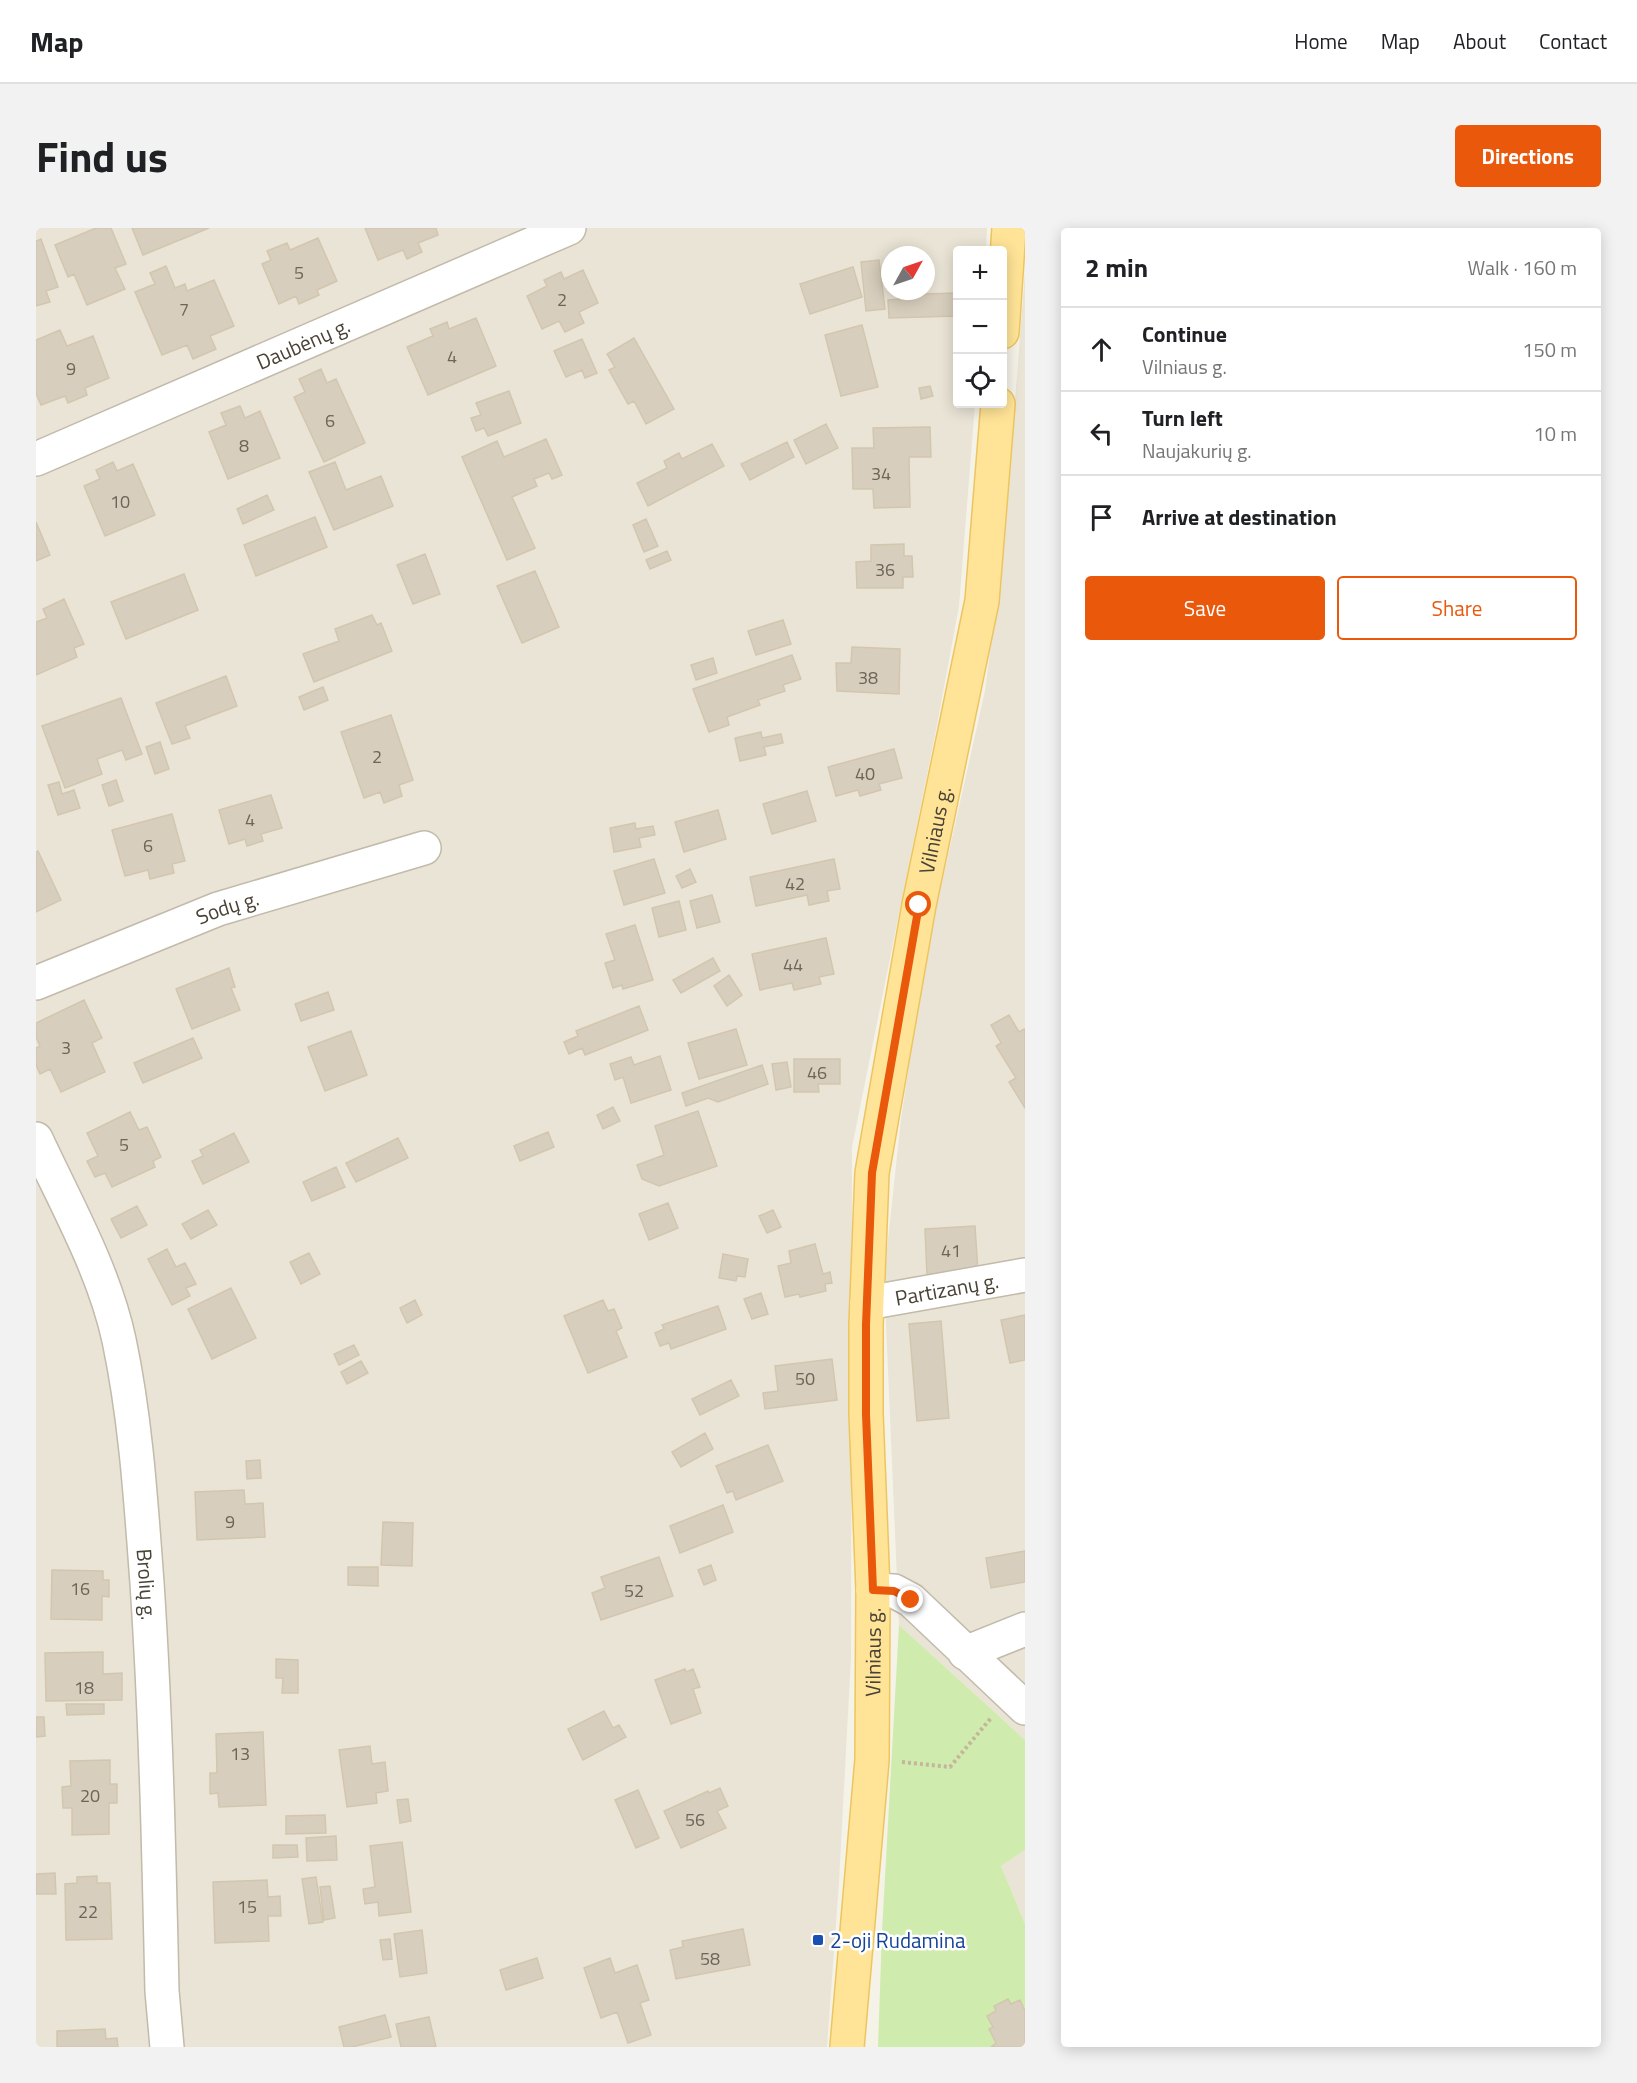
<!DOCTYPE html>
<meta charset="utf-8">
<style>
body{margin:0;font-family:"Titillium Web",sans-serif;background:#f2f2f2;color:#202124}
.controls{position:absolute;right:18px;top:18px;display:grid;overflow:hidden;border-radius:6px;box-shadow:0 3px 15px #0003}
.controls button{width:54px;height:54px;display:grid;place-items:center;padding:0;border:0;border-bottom:2px solid #e0e0e0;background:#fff;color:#202124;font:30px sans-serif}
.compass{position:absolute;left:845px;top:18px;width:54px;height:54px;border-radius:50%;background:#fff;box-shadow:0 3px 15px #0003;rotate:50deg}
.stop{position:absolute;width:18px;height:18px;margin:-14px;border:4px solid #ea580c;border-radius:50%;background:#fff}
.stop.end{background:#ea580c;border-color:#fff;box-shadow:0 2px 6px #0008}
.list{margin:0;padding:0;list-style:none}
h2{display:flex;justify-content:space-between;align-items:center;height:78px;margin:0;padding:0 24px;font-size:26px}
h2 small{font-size:20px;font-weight:400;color:#757577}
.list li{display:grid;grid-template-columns:39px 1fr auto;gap:18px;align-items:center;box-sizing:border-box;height:84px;padding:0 24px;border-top:2px solid #e0e0e0}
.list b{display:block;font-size:22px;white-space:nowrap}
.list p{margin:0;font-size:20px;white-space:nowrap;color:#757577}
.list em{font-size:20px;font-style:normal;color:#757577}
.actions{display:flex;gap:12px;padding:18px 24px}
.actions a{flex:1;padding:14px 0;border:2px solid #ea580c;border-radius:6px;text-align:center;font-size:21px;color:#ea580c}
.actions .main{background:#ea580c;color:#fff}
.icon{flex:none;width:33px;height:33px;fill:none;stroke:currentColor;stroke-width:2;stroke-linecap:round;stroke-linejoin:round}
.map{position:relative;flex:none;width:989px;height:1819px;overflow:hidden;border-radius:6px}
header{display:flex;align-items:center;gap:36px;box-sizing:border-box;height:84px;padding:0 30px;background:#fff;border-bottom:2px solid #e0e0e0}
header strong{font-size:28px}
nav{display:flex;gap:33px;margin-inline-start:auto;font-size:21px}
.intro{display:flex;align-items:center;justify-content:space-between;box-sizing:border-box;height:144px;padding:0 36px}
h1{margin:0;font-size:42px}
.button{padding:15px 27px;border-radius:6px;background:#ea580c;color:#fff;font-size:21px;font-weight:700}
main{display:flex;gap:36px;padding:0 36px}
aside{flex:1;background:#fff;border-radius:6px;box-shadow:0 3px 15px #0003}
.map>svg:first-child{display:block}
.residential{fill:#eae4d6;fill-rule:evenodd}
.green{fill:#cfecae}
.building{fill:#d8cebd;stroke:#d3c6af;stroke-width:1.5}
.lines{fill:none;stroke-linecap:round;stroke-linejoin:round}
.minor-casing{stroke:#c2baaa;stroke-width:36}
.major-casing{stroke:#edc55f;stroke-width:36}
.path{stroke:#c4b69a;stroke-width:4;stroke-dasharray:3 3;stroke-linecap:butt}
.minor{stroke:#fff;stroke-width:33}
.major{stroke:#ffe497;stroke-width:33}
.route{stroke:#ea580c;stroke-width:8}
.transit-dot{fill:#1a4fb4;stroke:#fff;stroke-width:2}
.labels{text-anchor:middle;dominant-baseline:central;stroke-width:5;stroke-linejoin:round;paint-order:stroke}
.number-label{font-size:18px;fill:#6d6558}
.street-label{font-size:21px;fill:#494236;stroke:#fff}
.transit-label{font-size:21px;fill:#164399;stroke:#fff;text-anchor:start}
</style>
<header>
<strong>Map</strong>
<nav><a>Home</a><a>Map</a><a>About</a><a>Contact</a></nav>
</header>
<div class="intro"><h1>Find us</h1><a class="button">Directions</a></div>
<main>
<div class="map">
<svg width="989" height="1819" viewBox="0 0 989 1819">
<rect width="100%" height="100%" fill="#f5f2e8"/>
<path class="residential" d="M0,0H951L950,22H921V176H939L923,378L900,502L816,919L815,1429L803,1654L791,1819H0ZM854,27H890V63H854Z
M989,44V1512L863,1397L848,1049L865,891L890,726L949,463L968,314Z
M989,1622V1696L965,1638Z"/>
<path class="green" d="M863,1397L989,1512V1622L965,1638L989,1696V1819H842L846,1703Z"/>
<path class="building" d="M60,0H75L90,36L79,40L89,61L51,77L38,46L32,49L19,17Z
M96,0H173L107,27Z
M329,0H400L402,7L382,15L386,24L371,31L367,22L342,32Z
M282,10L301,53L281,62L283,67L263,76L260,68L243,76L226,36L235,32L231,23L251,15L254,22Z
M5,11L22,59L10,63L14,74L0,78V13Z
M843,32L849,81L830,83L825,34Z
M130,38L139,60L149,56L151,63L178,52L198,98L174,108L180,121L157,131L151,117L126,127L99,64L119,56L114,45Z
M817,39L826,69L774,86L764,56Z
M547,42L562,75L543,84L548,95L529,104L523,93L506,101L491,68L511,58L508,52L525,44L528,51Z
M863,63H885V66L921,65V88L853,90L852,72L863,71Z
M440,90L460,138L392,167L371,119L397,108L394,101L411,94L413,101Z
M826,97L842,159L805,168L789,107Z
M24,102L31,118L57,108L73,150L49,160L51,167L32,175L29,168L5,177L0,165V112Z
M598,110L638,181L610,196L598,173L592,176L573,142L579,139L571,126Z
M546,111L561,145L549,150L546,142L530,149L518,123Z
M285,141L291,155L300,151L329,215L288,234L258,169L269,164L263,151Z
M894,158L897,168L885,171L883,160Z
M473,163L485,195L452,208L448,200L440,203L435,190L445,187L440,175Z
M204,178L209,190L224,183L244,230L192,251L173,204L190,197L185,185Z
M790,196L802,220L770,236L758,212Z
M894,199L895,229H873L874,279L838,280L837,261H817L816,220H838L837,200Z
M510,211L526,247L516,251L513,245L498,251L501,258L476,269L499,320L471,332L426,229L461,213L468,229Z
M751,214L758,229L714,252L705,236Z
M676,216L688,238L612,278L601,255L631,240L628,233L643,225L646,231Z
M77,234L81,243L97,236L119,287L69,308L48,258L64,251L60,242Z
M299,234L310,262L345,248L357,278L298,302L273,244Z
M231,267L238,282L207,296L201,281Z
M279,289L291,319L220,348L208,317Z
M610,291L622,318L608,324L597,297Z
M0,294L14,327L0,333Z
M868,316V328H876L877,349H867V360H821L820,334L835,333V317Z
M631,323L635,332L614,341L610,332Z
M389,326L404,366L377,376L361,337Z
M499,343L523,399L486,415L461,358Z
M148,346L162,382L90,411L75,374Z
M28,371L48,416L38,420L41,429L0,447V394L11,390L7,381Z
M336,387L341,397L345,395L356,423L278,454L267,426L303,413L299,401Z
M747,392L755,416L720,427L712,403Z
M816,419L864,421L863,466L801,463L800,435H815Z
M756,427L765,451L747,457L749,463L722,472L724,477L691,489L693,497L673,504L657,461Z
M677,430L681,445L660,452L655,437Z
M190,448L201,478L149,498L154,510L136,516L120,475Z
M287,459L292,472L268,482L263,469Z
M85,470L106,526L90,532L86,522L61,531L66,546L29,560L6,498Z
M355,487L377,552L363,557L366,568L348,575L344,564L328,570L305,504Z
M725,504L726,510L745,506L747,515L728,519L730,527L704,533L699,510Z
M124,514L133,541L119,546L110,519Z
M858,521L866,550L843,556L845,562L824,568L822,562L800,568L792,539Z
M80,552L87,573L73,578L66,557Z
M23,554L26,566L38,562L44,580L22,587L12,557Z
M771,563L780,593L736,606L727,576Z
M235,567L246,600L225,606L227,613L211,618L209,611L193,616L183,582Z
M682,582L690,611L648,624L639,594Z
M136,586L149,633L136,636L138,645L114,651L112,642L89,648L76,602Z
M599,595L600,601L617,598L619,607L603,610L605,619L578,624L574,600Z
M2,623L25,672L0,684V624Z
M618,631L629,665L588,677L578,643Z
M798,631L804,661L791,663L793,673L773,677L771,667L720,678L714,649Z
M654,641L660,654L646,660L640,648Z
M676,667L684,694L661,700L654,673Z
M643,673L650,702L623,709L616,680Z
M599,697L617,752L587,761L586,757L577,760L569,735L579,732L570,706Z
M790,710L798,746L783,749L785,756L758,762L756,755L724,762L716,726Z
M677,730L684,743L645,765L637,752Z
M193,740L199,759L195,760L204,782L156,801L140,761Z
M693,747L706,767L691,778L678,758Z
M292,764L298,782L265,793L259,776Z
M48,772L66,810L56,815L69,844L25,864L14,841L4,846L0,837V820L4,818L0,809V795Z
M603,778L612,802L549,827L546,820L533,826L528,814L542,808L540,803Z
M973,787L983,804L988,801L989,803V880L973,854L980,850L960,818L965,815L955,797Z
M700,801L711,837L663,851L652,815Z
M315,803L331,847L289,863L272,819Z
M157,810L166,830L107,855L98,835Z
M624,828L635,862L595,875L587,849L579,852L574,836L595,829L598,837Z
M758,831H804V856H782L783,864H758Z
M751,834L755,859L740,862L736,836Z
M726,837L732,856L682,874L672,870L650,878L646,865Z
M577,879L584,893L567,901L561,887Z
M662,883L681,938L623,958L606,951L601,937L628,927L619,898Z
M94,884L103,902L111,899L125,929L117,933L119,939L76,959L69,945L59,949L51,933L62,928L51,905Z
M512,904L518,919L484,933L478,918Z
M198,905L213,934L167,956L156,933L167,928L164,922Z
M362,910L372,930L320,954L310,935Z
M300,939L309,959L276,973L267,954Z
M632,975L642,1000L613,1012L603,986Z
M101,978L111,997L85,1010L75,991Z
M172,982L181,997L155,1011L146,996Z
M737,982L745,999L731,1005L723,988Z
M939,998L942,1044L891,1047L889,1001Z
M779,1016L787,1046L794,1044L796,1055L789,1056L790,1063L764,1069L763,1066L749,1069L742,1038L755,1035L753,1023Z
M131,1021L140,1039L149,1035L160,1056L150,1060L154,1068L136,1077L112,1031Z
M273,1025L284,1046L265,1056L254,1034Z
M687,1026L712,1031L709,1049L701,1048L700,1053L683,1050Z
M195,1060L220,1110L176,1131L152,1081Z
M725,1065L732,1086L716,1091L708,1071Z
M379,1072L386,1087L371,1095L364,1080Z
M567,1072L572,1083L578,1081L586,1100L580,1103L591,1129L552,1145L528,1088Z
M682,1078L690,1101L635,1121L633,1115L624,1118L619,1105L628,1101L626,1097Z
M989,1087V1132L974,1135L965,1092Z
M905,1093L913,1190L881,1193L873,1096Z
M318,1117L323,1127L303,1137L298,1126Z
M796,1131L801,1172L729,1181L727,1165L742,1163L739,1138Z
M325,1133L332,1145L311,1156L305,1144Z
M695,1152L703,1168L664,1187L656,1171Z
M669,1205L677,1221L645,1239L636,1224Z
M732,1217L747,1253L700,1272L697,1263L691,1265L680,1238Z
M224,1232L225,1250L211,1251L210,1233Z
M208,1262L209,1276L227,1275L229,1309L161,1312L159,1264Z
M687,1277L697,1304L644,1325L634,1298Z
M347,1294L377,1295L376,1338L345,1337Z
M989,1323V1354L955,1360L950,1330Z
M623,1329L637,1368L565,1392L556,1365L569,1360L565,1349Z
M675,1337L680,1352L668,1357L662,1342Z
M312,1339H342V1358L312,1357Z
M16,1342L67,1343V1352H73V1369L66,1368V1392L15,1391Z
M67,1424V1446L86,1445V1472L10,1473L9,1425Z
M240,1431L262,1432V1465H246L247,1450H240Z
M649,1441L650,1444L657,1441L664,1459L657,1461L665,1485L635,1496L619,1452Z
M30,1476H68V1486L31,1487Z
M568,1483L577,1500L583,1497L590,1509L547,1532L532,1501Z
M0,1489H8L9,1508L0,1509Z
M227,1504L230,1577L183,1579L182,1565L174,1566V1545H181L180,1506Z
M334,1518L336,1536L349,1534L352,1563L340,1565L341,1575L311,1579L303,1522Z
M74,1532V1556H81V1575H73V1606L36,1607V1580H27L26,1559L35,1558L34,1533Z
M684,1560L692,1578L681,1583L690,1600L645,1620L628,1583L672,1563L673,1565Z
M602,1562L623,1610L600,1620L579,1572Z
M372,1571L375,1593L364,1595L361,1572Z
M289,1587L290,1605L250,1606V1588Z
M300,1608L301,1632L271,1633L270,1610Z
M366,1614L375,1684L343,1688L342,1674L329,1676L327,1661L339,1659L334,1618Z
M237,1617H261L262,1629L237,1630Z
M19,1645L20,1666H0V1646Z
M61,1648V1655H74L76,1711L30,1712L29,1656L41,1655V1649Z
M280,1649L287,1694L273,1696L266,1651Z
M231,1652L232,1669L244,1668L245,1688H232L233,1713L179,1715L177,1654Z
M294,1658L299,1690L288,1692L284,1659Z
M707,1701L714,1737L640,1751L634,1722L647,1719L646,1713Z
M386,1702L391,1745L364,1749L358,1706Z
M354,1711L356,1731L347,1732L344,1712Z
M501,1730L507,1750L470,1762L464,1742Z
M574,1730L579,1745L601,1737L613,1772L604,1775L615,1807L592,1815L581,1784L565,1790L548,1740Z
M972,1771L975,1776L984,1772L989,1783V1819H955L960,1815L953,1801L957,1799L951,1788L960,1783L958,1778Z
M349,1787L355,1809L316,1819H308L303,1799Z
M393,1789L400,1819H365L360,1796Z
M69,1801L70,1811L81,1810L82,1819H21V1803Z"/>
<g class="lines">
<defs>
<g id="minor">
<path id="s1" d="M0,231L533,0"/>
<path id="s2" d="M0,755L182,681L388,620"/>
<path id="s3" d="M0,911C30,976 68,1042 83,1112C100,1192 105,1275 111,1355C120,1491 123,1627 126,1763L131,1819"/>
<path id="s4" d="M831,1075L989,1047"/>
<path d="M837,1362L858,1363L875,1372L989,1480"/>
<path d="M929,1425L989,1401"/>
</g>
<g id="major">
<path d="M966,104L973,0"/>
<path id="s5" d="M811,1819L836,1532L837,1362L830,1186V1097L836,945L883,677L946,373L962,176"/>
</g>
</defs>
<use href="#minor" class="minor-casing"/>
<use href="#major" class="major-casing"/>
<path class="path" d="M866,1534L914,1539L955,1490"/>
<use href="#minor" class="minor"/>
<use href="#major" class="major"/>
</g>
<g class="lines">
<path class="route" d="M875,1372L858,1363L837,1362L830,1186V1097L836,945L883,677"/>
</g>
<rect class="transit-dot" x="776" y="1706" width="12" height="12" rx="3"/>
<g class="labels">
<g class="number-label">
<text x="263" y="44">5</text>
<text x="526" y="71">2</text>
<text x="148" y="81">7</text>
<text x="416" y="128">4</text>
<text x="35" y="140">9</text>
<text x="294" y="192">6</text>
<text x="208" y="217">8</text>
<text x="845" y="245">34</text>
<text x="84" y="273">10</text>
<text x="849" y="341">36</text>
<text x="832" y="449">38</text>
<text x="341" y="528">2</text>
<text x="829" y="545">40</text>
<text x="214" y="591">4</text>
<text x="112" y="617">6</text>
<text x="759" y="655">42</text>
<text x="757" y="736">44</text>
<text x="30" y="819">3</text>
<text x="781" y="844">46</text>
<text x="88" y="916">5</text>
<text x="915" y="1022">41</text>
<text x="769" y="1150">50</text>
<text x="194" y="1293">9</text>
<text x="44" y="1360">16</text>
<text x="598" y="1362">52</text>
<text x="48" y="1459">18</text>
<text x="204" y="1525">13</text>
<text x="54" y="1567">20</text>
<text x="659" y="1591">56</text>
<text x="211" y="1678">15</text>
<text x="52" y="1683">22</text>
<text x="674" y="1730">58</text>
</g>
<g class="street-label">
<text stroke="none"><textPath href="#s1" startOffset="291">Daubėnų g.</textPath></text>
<text stroke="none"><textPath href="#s5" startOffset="1224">Vilniaus g.</textPath></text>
<text stroke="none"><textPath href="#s2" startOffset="206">Sodų g.</textPath></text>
<text stroke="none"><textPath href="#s4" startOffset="81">Partizanų g.</textPath></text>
<text stroke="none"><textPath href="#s3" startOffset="464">Brolių g.</textPath></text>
<text stroke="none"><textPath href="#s5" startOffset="396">Vilniaus g.</textPath></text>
</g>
<g class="transit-label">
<text x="794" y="1712">2-oji Rudamina</text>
</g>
</g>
</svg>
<div class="controls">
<button>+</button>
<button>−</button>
<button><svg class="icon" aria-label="locate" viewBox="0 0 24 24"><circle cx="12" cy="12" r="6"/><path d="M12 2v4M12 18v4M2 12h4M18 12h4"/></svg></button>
</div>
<svg class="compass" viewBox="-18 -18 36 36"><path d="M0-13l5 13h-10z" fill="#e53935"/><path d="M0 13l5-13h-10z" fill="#757577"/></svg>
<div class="stop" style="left:883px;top:677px"></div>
<div class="stop end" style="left:875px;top:1372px"></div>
</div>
<aside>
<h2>2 min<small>Walk · 160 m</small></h2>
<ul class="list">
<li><svg class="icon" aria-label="ahead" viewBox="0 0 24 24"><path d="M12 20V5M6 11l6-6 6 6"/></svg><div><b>Continue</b><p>Vilniaus g.</p></div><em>150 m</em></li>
<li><svg class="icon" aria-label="left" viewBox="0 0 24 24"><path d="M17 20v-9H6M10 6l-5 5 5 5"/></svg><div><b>Turn left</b><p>Naujakurių g.</p></div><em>10 m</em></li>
<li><svg class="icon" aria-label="arrive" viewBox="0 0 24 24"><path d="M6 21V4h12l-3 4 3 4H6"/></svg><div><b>Arrive at destination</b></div></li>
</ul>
<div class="actions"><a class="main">Save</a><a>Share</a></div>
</aside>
</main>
